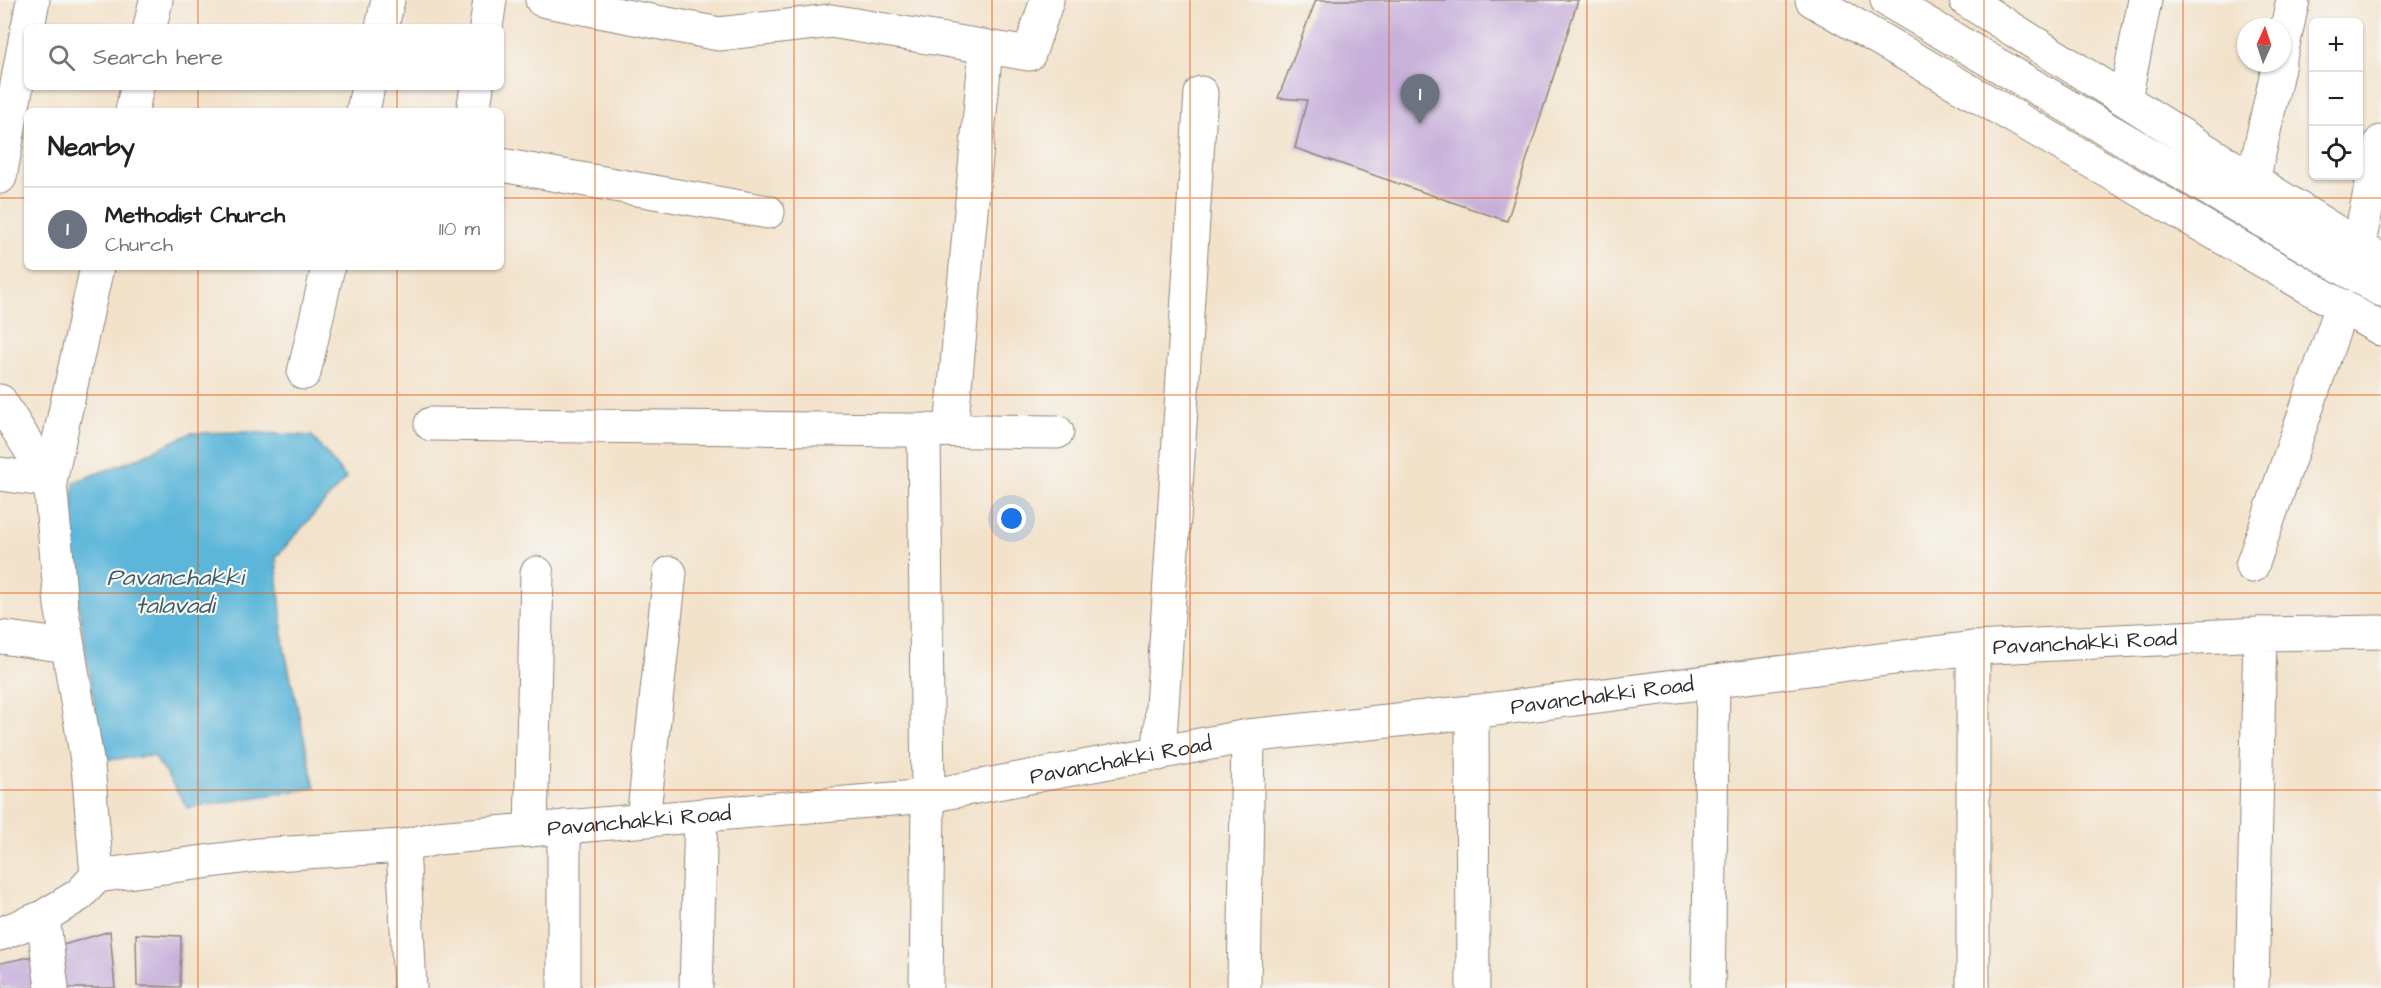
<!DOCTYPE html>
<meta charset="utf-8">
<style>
body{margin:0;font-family:"Architects Daughter",sans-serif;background:#f2f2f2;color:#202124}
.controls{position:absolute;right:18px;top:18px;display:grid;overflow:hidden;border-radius:9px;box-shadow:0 2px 4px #0004}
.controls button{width:54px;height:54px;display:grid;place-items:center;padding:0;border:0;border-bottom:2px solid #e0e0e0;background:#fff;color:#202124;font:30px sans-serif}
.compass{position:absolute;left:2237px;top:18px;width:54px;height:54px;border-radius:50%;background:#fff;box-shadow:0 2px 4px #0004;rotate:3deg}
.you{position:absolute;left:1012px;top:519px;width:21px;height:21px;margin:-15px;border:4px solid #fff;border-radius:50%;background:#1a73e8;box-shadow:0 0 0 9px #1a73e833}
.badge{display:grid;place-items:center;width:39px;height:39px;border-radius:50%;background:#b5179e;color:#fff;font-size:20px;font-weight:700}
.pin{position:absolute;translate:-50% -50px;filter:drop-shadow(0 2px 3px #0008)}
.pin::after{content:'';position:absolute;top:32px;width:21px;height:18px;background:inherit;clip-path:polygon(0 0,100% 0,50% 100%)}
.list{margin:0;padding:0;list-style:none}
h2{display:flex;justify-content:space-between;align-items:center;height:78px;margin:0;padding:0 24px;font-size:26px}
h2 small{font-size:20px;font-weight:400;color:#757577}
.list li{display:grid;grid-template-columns:39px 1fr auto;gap:18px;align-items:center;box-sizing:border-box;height:84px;padding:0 24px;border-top:2px solid #e0e0e0}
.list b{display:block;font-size:22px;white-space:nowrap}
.list p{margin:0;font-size:20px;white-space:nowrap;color:#757577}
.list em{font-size:20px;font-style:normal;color:#757577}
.icon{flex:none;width:33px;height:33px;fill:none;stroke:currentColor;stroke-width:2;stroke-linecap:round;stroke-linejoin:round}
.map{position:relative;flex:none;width:2381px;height:988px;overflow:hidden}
.search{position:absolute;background:#fff;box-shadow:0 2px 4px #0004;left:24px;top:24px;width:480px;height:66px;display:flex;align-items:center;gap:15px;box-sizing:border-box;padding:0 21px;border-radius:9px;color:#757577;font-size:22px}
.panel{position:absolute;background:#fff;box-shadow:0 2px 4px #0004;left:24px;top:108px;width:480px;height:162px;border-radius:9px}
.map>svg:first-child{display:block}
.water{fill:#5bb6d9;stroke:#437082;stroke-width:1.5}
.building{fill:#c7afda}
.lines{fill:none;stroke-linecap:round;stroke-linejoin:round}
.minor-casing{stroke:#8f867a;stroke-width:35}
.major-casing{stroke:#8f867a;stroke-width:35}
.minor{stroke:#fff;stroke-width:33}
.major{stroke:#fff;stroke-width:33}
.grid{fill:none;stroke:#df570e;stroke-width:1.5;stroke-opacity:0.55}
.labels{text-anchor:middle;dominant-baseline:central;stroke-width:4.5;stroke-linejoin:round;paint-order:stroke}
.street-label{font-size:22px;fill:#2b2b2b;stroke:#f6f6f2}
.water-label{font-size:24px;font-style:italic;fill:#3c5c68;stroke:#f6f6f2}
</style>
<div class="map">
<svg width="2381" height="988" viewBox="0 0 2381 988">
<rect width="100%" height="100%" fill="#f6f6f2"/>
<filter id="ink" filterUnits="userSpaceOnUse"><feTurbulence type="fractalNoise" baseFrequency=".0167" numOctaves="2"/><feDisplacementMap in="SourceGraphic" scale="12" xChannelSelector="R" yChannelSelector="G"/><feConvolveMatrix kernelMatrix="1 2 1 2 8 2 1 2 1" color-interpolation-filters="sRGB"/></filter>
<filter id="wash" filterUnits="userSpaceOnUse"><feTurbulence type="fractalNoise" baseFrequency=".008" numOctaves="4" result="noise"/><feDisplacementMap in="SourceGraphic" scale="24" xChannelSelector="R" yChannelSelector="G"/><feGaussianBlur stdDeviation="1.35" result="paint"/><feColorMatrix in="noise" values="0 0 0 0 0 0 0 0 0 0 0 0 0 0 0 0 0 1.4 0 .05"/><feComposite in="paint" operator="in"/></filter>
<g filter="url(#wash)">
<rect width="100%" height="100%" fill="#f3e2ca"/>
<path class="water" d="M248,432L312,436L346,478L276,557L284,647L315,788L188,808L154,756L103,760L70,551L74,482L136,459L191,433Z"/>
<g id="blocks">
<path class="building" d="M1316,0H1578L1507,221L1295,148L1307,100L1278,98Z
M110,931L115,988H63L60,946Z
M136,934L181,936L180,987L137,986Z
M40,955L41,988H0V963Z"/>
</g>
</g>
<g filter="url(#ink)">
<use href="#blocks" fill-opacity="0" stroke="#8f867a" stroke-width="1.5"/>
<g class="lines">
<defs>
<g id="minor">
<path d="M542,0L719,34L831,21L1029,54L1047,0"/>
<path d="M1812,0L2381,329"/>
<path d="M1966,0L2381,260"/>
<path d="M28,27L33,0"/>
<path d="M150,27L156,0"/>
<path d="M382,27L388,0"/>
<path d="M486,27L490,0"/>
<path d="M2282,50L2293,0"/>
<path d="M2125,99L2145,0"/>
<path d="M132,111L137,87"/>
<path d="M363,111L368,87"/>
<path d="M473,111L477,87"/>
<path d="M501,165L768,212"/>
<path d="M0,177L27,30"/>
<path d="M2253,181L2279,63"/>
<path d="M2358,247L2381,142"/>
<path d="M304,373L328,267"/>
<path d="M0,401L50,481L61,605L88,766L97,876"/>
<path d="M431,424L1057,432"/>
<path d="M924,430L928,796L926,988"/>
<path d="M951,430L986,47"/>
<path d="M0,474L50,481L97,267"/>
<path d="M2252,566L2342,306"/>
<path d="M0,637L68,646"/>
<path d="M1472,712L1473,988"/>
<path d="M1159,754L1201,93"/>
<path d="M643,820L670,573"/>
<path d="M531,830L537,573"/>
<path d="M403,846L410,988"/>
<path d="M43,917L52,988"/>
<path id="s1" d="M0,934L43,917L79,895L97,876L257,855L403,846L437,838L928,796L1248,736L1472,712L1973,648L2260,634"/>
<path d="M564,988V827"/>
<path d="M696,988L701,815"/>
<path d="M1244,988L1248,736"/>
<path d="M1708,988L1713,682"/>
<path d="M1973,988V648"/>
<path d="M2252,988L2260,634L2381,632"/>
</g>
<path id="major" d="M1887,0L2381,290"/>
</defs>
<use href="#minor" class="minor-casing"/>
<use href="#major" class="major-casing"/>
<use href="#minor" class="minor"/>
<use href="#major" class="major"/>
</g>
</g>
<path class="grid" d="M198,0V27M397,0V27M595,0V988M794,0V988M992,0V988M1190,0V988M1389,0V988M1587,0V988M1786,0V988M1984,0V988M2183,0V988M198,87V111M397,87V111M0,198H27M501,198H2381M198,267V988M397,267V988M0,395H2381M0,593H2381M0,790H2381"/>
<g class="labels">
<g class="street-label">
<text stroke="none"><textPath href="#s1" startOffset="2118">Pavanchakki Road</textPath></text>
<text stroke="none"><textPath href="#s1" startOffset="1632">Pavanchakki Road</textPath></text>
<text stroke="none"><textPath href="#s1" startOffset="1146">Pavanchakki Road</textPath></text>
<text stroke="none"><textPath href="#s1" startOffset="660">Pavanchakki Road</textPath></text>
</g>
<g class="water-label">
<text x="175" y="578">Pavanchakki<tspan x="175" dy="28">talavadi</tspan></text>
</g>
</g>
</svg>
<div class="controls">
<button>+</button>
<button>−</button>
<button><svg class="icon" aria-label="locate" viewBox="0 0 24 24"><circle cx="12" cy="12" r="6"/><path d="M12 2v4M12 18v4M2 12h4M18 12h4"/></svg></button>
</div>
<svg class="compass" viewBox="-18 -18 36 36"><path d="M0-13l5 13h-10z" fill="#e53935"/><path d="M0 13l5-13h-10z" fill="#757577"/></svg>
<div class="you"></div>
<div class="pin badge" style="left:1420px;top:124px;background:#6b7280">1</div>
<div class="search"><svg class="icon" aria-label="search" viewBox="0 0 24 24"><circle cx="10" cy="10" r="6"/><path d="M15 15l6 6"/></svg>Search here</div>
<section class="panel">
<h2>Nearby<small></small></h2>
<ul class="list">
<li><span class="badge" style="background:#6b7280">1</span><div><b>Methodist Church</b><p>Church</p></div><em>110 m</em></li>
</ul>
</section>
</div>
